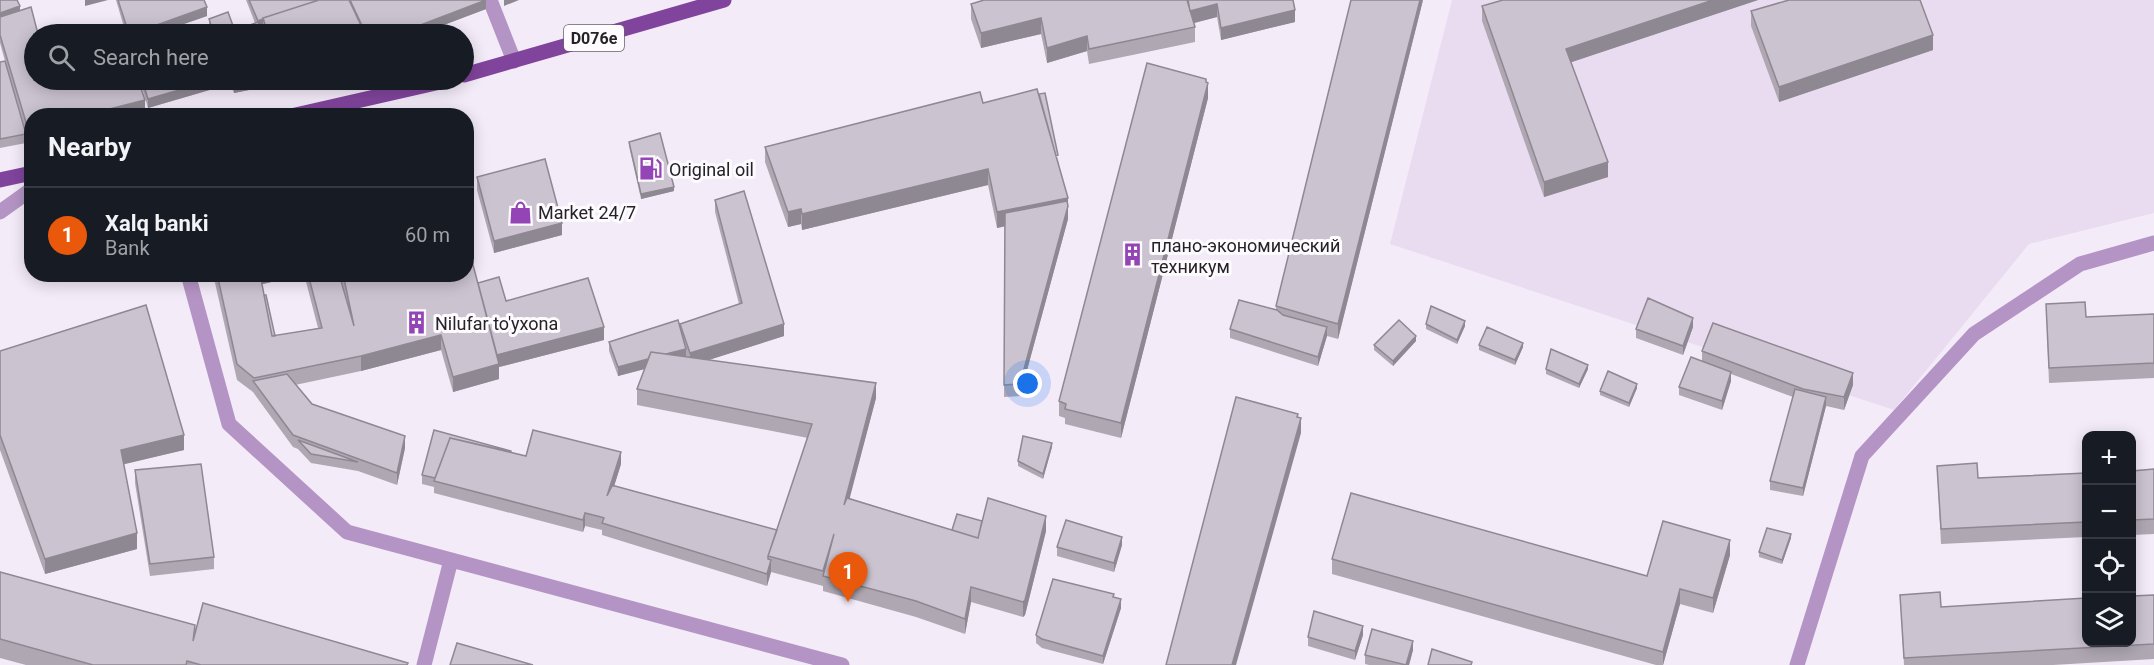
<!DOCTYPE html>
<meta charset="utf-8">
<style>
body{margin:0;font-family:Roboto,sans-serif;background:#242831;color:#f1f3f6}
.controls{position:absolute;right:18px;bottom:18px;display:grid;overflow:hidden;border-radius:12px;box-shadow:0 3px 15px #0003}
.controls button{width:54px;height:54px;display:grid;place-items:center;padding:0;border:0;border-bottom:2px solid #363941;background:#171b24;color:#f1f3f6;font:30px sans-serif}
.you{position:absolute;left:1028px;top:384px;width:21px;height:21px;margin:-15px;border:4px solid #fff;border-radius:50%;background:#1a73e8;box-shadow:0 0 0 9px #1a73e833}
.badge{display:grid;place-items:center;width:39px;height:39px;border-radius:50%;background:#ea580c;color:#fff;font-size:20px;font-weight:700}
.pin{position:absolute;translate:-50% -50px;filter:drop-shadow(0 2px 3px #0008)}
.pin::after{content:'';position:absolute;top:32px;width:21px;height:18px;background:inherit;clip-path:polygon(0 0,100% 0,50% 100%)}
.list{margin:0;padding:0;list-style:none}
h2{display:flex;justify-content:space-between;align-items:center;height:78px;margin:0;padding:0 24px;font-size:26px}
h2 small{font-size:20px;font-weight:400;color:#9ea1a6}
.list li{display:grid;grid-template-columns:39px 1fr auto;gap:18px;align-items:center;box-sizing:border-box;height:96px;padding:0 24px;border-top:2px solid #363941}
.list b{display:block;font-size:22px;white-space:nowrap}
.list p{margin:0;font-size:20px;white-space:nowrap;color:#9ea1a6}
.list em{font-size:20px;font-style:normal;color:#9ea1a6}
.icon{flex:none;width:33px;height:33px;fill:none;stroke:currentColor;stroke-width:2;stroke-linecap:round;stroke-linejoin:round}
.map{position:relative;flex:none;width:2154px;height:665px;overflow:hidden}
.search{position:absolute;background:#171b24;box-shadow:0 3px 15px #0003;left:24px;top:24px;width:450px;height:66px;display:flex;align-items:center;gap:15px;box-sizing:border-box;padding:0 21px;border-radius:33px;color:#9ea1a6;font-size:22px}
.panel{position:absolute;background:#171b24;box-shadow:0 3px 15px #0003;left:24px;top:108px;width:450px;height:174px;border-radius:24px}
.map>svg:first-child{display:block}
.built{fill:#e9dcf0}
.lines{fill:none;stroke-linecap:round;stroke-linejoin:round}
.minor{stroke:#b494c4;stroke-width:15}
.major{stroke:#80449c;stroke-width:15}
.wall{fill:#afa8b3}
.shaded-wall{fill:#8e8892}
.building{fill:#cbc3d0;stroke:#8e8892;stroke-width:1.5}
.labels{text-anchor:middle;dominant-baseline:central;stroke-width:6;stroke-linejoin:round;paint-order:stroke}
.shield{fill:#fdfbfe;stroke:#666368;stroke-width:1.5}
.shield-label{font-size:16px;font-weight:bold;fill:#262227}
.poi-label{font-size:18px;fill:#262227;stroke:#fdfbfe;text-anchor:start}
</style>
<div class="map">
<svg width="2154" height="665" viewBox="0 0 2154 665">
<rect width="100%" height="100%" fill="#f4ebf9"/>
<path class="built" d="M1452,0H2154V213L2029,244L1894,410L1390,244Z"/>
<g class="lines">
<path class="minor" d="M490,0L514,61
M0,212L32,189
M188,274L229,424L347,532L842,665
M424,665L451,560
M1797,665L1862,456L1974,334L2080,264L2154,243"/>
<path class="major" d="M464,75L724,0
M291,116L449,80
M0,180L32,173"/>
</g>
<path class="wall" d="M0,0L20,10L34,80L145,109L117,116H32V137L28,138L10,78L26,134V143L0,148V62L5,61L0,43Z
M116,0H204L207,16L155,34H126Z
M246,0H486V9L420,34H264L263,28H261L263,34H237V30L255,23Z
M1293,0L1295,22L1221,40L1217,17L1194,23L1195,27V42L1089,64L1087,51L1047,63L1041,34L981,48L971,19V4Z
M1423,0L1338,339L1327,336L1318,366L1230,338V329L1276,310V306Z
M1503,0H1758L1571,62L1608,177L1544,197L1482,21V6Z
M1751,11L1933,50L1779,102L1751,26Z
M209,19L236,34H211L209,27Z
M140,80H277V83L255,89L254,84V89L234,93L230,84L148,108Z
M1206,83L1208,98L1121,438L1065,424V418L1059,416V401Z
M983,103L1058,161L1068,219L1020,396L1004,397L1005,226L997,228L988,185L802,230L801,224L788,227L765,162V147Z
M629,142L674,191L641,199L629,146Z
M477,177L562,235L494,253L477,190Z
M715,200L784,336L708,360L876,398L849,498L952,530L982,521L1046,531L1025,615L1023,617L971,602L965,634L916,617L823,591V586L771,572L767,586L602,535V530L585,526L583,532L434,493V487L422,484V475L511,452L526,456L621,464L614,486L777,530L808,438L637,405V389L645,369L618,376L609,351V342L680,327V324L739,304L715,212Z
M213,274H301V275L262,284L264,295L275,336L318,328L304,274H339L342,282L340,274H466L506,301L604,340L499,367V379L453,392L441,350L361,371L295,385L312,404L405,448L397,485L358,471L311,463L298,449L293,447L253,392L237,380Z
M2046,304L2086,317L2154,314V378L2049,383Z
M1426,324L1465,326L1457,344L1426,329Z
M1693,327L1683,355L1636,338V329Z
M1416,341L1393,366L1374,350V345Z
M1479,345L1523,347L1515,365L1479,350Z
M0,351L184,450L123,464L137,549L45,574L0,450Z
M1702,351L1853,385L1844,410L1826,406L1803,496L1770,490V481L1793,397L1731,374V381L1722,410L1679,395V387L1702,361Z
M1546,369H1588L1579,388L1546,374Z
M1637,388L1629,407L1600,395V391Z
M1052,447L1043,479L1018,466V461Z
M1937,466L1978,478L2086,473V537L1941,544Z
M2154,469V534L2132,535V471Z
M135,470L214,557V569L150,576L135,483Z
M1791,538L1782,564L1759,557V552Z
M1122,545L1114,572L1057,556V547Z
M1730,555L1713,613L1680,604L1663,665H1656L1332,574V559L1647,576Z
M0,572L195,632L408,665H26L0,658Z
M1900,595L1941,607L2154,595V659L2053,665H1904Z
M1114,597L1121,608L1103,664L1042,648L1036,643V635Z
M1363,635L1355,660L1308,646V637Z
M1413,650L1409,665H1369L1365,664V655Z"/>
<path class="shaded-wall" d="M85,0H108L85,6Z
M486,0V9L420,34H397Z
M504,0H519L504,6Z
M1420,0H1423L1338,339V324Z
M1713,0H1758L1566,64V49Z
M1217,4V17L1190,24V11Z
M20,6V15L0,22V13Z
M207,7V16L155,34H150L154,26Z
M1295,10V22L1221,40V28Z
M1041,18V34L981,48V33Z
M263,19V28L258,30V21Z
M1933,35V50L1779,102V87Z
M1087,36V51L1047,63V48Z
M1206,79V91L1208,83V98L1121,438V423Z
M214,80H230V84L148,108V99Z
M254,80V89L234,93V84Z
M255,80H277V83L255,89Z
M145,100V109L117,116H82Z
M32,128V137L28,138V129Z
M1608,162V177L1544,197V182Z
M988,169V185L802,230V214Z
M674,187V191L641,199V194Z
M1068,198V219L1020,396V384L1066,213L997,228V212Z
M801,209V224L788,227V212Z
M562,223V235L494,253V241Z
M259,274H301V275L259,285Z
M1693,318V327L1683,355V346Z
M1465,321V326L1457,344V340Z
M784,324V336L690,366V353Z
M604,327V340L499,367V379L453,392V377L496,355Z
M1327,327V336L1318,366V357Z
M441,335V350L361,371V356Z
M1416,336V341L1393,366V361Z
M1523,343V347L1515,365V360Z
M686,349V358L618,376V367Z
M1588,365V369L1579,388V384Z
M1731,372V381L1722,410V401Z
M1853,373V385L1844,410V397Z
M876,383V398L844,520V505Z
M1637,384V388L1629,407V403Z
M1826,397V406L1803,496V488Z
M1301,418V433L1236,665H1232Z
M184,435V450L121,465V450Z
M405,436V448L397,485V473Z
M1052,443V447L1043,479V474Z
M621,452V464L607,509V496Z
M585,513V526L583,532V520Z
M1046,516V531L1025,615L1023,617V602Z
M137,533V549L45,574V559Z
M1791,534V538L1782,564V560Z
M1122,537V545L1114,572V563Z
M1730,540V555L1713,613V598Z
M771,560V572L767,586V574Z
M971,587V602L965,634V619Z
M1680,589V604L1663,665V652Z
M1121,599V608L1103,664V656Z
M1363,626V635L1355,660V651Z
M1413,641V650L1409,665H1406Z"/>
<path class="building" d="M0,0H17L20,6L0,13Z
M118,0H204L207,7L154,26L155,33L150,34H129Z
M249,0H319L263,18V19L258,21Z
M319,0H349L365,34H268L263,18Z
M350,0H486L397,34H366Z
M984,0H1187L1195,27L1089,49L1087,36L1047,48L1041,18L981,33L971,4Z
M1188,0H1293L1295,10L1221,28L1217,4L1190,11Z
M1351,0H1420L1338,324L1276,306Z
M1503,0H1713L1566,49L1608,162L1544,182L1482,6Z
M1789,0H1920L1933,35L1779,87L1751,11Z
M31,7L38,34H34V80H138L145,100L82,116H32V128L28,129L0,35V17Z
M228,12L236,34H214L209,19Z
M258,22L263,34H239L237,30Z
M5,61L26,134L0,139V62Z
M1147,63L1206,79V82L1208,83L1121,423L1065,409L1066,404L1059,401Z
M142,80H214L148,99Z
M232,80H254L234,84Z
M1037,89L1068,198L997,212L988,169L802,214L801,209L788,212L765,147L980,92L983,103Z
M1045,93L1058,155L1056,156L1039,94Z
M660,133L674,187L641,194L629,142Z
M545,159L562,223L494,241L477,177Z
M744,191L784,324L690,353L680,324L742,303L715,200Z
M1067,201L1068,206L1020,384L1004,385L1005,213Z
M466,238L499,364L453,377L441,335L361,356L254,378L237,364L217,274H260L272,336L322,328L308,274H339L354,326L343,274H466Z
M499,277L506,301L588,278L604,327L497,355L478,283Z
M264,295H266L275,336H272Z
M1648,298L1693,318L1683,346L1636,329Z
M1239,300L1277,310L1283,315L1327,327L1318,357L1230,329Z
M2085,302L2086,317L2154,314V363L2049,368L2046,304Z
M146,305L184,435L121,450L137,533L45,559L0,435V351Z
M1431,306L1465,321L1457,340L1426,324Z
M678,320L686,349L666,354L651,352L648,359L618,367L609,342Z
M1399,320L1416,336L1393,361L1374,345Z
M1713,323L1853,373L1844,397L1803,389L1702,351Z
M1487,327L1523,343L1515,360L1479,345Z
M1551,349L1588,365L1579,384L1546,369Z
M651,352L876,383L844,505L847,498L978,538L988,498L1046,516L1025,600L1023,602L971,587L965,619L916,601L823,576L834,534L823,571L768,556L812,424L637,389Z
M1691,357L1731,372L1722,401L1679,387Z
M1608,371L1637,384L1629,403L1600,391Z
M287,374L312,404L405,436L397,473L293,435L253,381Z
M1795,389L1826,397L1803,488L1770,481Z
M1236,397L1298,414L1297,417L1301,418L1232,665H1166Z
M434,430L511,451V452L450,438L435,478L422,475Z
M533,430L621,452L607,496L612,486H615L777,530L768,556V559L771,560L767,574L602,523L604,518L601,517L585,513L583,520L434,481L450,438L526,456Z
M1023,436L1052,443L1043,474L1018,461Z
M298,440L358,462L311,454Z
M1977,463L1978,478L2086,473V522L1941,529L1937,466Z
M201,464L214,557L150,564L135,470Z
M2154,469V519L2132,520V471Z
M1351,493L1647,576L1663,521L1730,540L1713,598L1680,589L1663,652L1332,559Z
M957,514L982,521L978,538L952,530Z
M1066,520L1122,537L1114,563L1057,547Z
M1767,528L1791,534L1782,560L1759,552Z
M0,572L195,625L193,641L203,603L408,663L407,665H201L187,661L186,665H93L0,639Z
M1053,579L1114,594L1113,597L1121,599L1103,656L1042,639L1036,635Z
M1940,592L1941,607L2086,598V642H2132V596L2154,595V644L1904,658L1900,595Z
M1314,611L1363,626L1355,651L1308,637Z
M1372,629L1413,641L1406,665L1365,655Z
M457,643L533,665H450Z
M1432,649L1472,662L1471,665H1428Z"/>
<defs>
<symbol id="fuel-bare" viewBox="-9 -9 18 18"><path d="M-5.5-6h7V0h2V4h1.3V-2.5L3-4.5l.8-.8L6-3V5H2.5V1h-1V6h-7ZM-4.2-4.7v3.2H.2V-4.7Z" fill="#9344b5" stroke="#fdfbfe" stroke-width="2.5" paint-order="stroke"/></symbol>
<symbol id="shop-bare" viewBox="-9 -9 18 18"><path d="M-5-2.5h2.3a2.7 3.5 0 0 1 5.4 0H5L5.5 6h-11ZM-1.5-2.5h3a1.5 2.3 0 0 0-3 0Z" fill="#9344b5" stroke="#fdfbfe" stroke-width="2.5" paint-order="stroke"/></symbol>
<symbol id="building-bare" viewBox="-9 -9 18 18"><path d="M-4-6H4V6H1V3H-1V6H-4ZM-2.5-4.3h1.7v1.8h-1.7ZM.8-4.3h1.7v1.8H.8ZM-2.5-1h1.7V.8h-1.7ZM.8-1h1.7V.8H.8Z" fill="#9344b5" stroke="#fdfbfe" stroke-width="2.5" paint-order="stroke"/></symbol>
</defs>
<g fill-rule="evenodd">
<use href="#fuel-bare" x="634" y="152" width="33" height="33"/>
<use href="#shop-bare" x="504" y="196" width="33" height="33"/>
<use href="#building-bare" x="1116" y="238" width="33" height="33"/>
<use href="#building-bare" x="400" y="306" width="33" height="33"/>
</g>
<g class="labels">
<rect class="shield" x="564" y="25" width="60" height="26" rx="4.5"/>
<g class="shield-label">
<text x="594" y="38">D076e</text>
</g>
<g class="poi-label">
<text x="669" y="169">Original oil</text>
<text x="538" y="212">Market 24/7</text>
<text x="1151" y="245">плано-экономический<tspan x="1151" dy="21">техникум</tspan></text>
<text x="435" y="323">Nilufar to'yxona</text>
</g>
</g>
</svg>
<div class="controls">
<button>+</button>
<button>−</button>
<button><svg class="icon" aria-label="locate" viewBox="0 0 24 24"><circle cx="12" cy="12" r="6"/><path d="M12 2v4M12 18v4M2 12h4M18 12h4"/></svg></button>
<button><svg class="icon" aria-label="layers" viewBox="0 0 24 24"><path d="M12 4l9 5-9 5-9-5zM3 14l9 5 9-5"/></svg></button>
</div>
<div class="you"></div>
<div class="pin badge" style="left:848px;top:602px">1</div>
<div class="search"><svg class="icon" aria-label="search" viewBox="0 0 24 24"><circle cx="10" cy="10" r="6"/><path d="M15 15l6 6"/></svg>Search here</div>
<section class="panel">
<h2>Nearby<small></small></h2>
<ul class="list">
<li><span class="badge">1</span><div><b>Xalq banki</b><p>Bank</p></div><em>60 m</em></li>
</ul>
</section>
</div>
